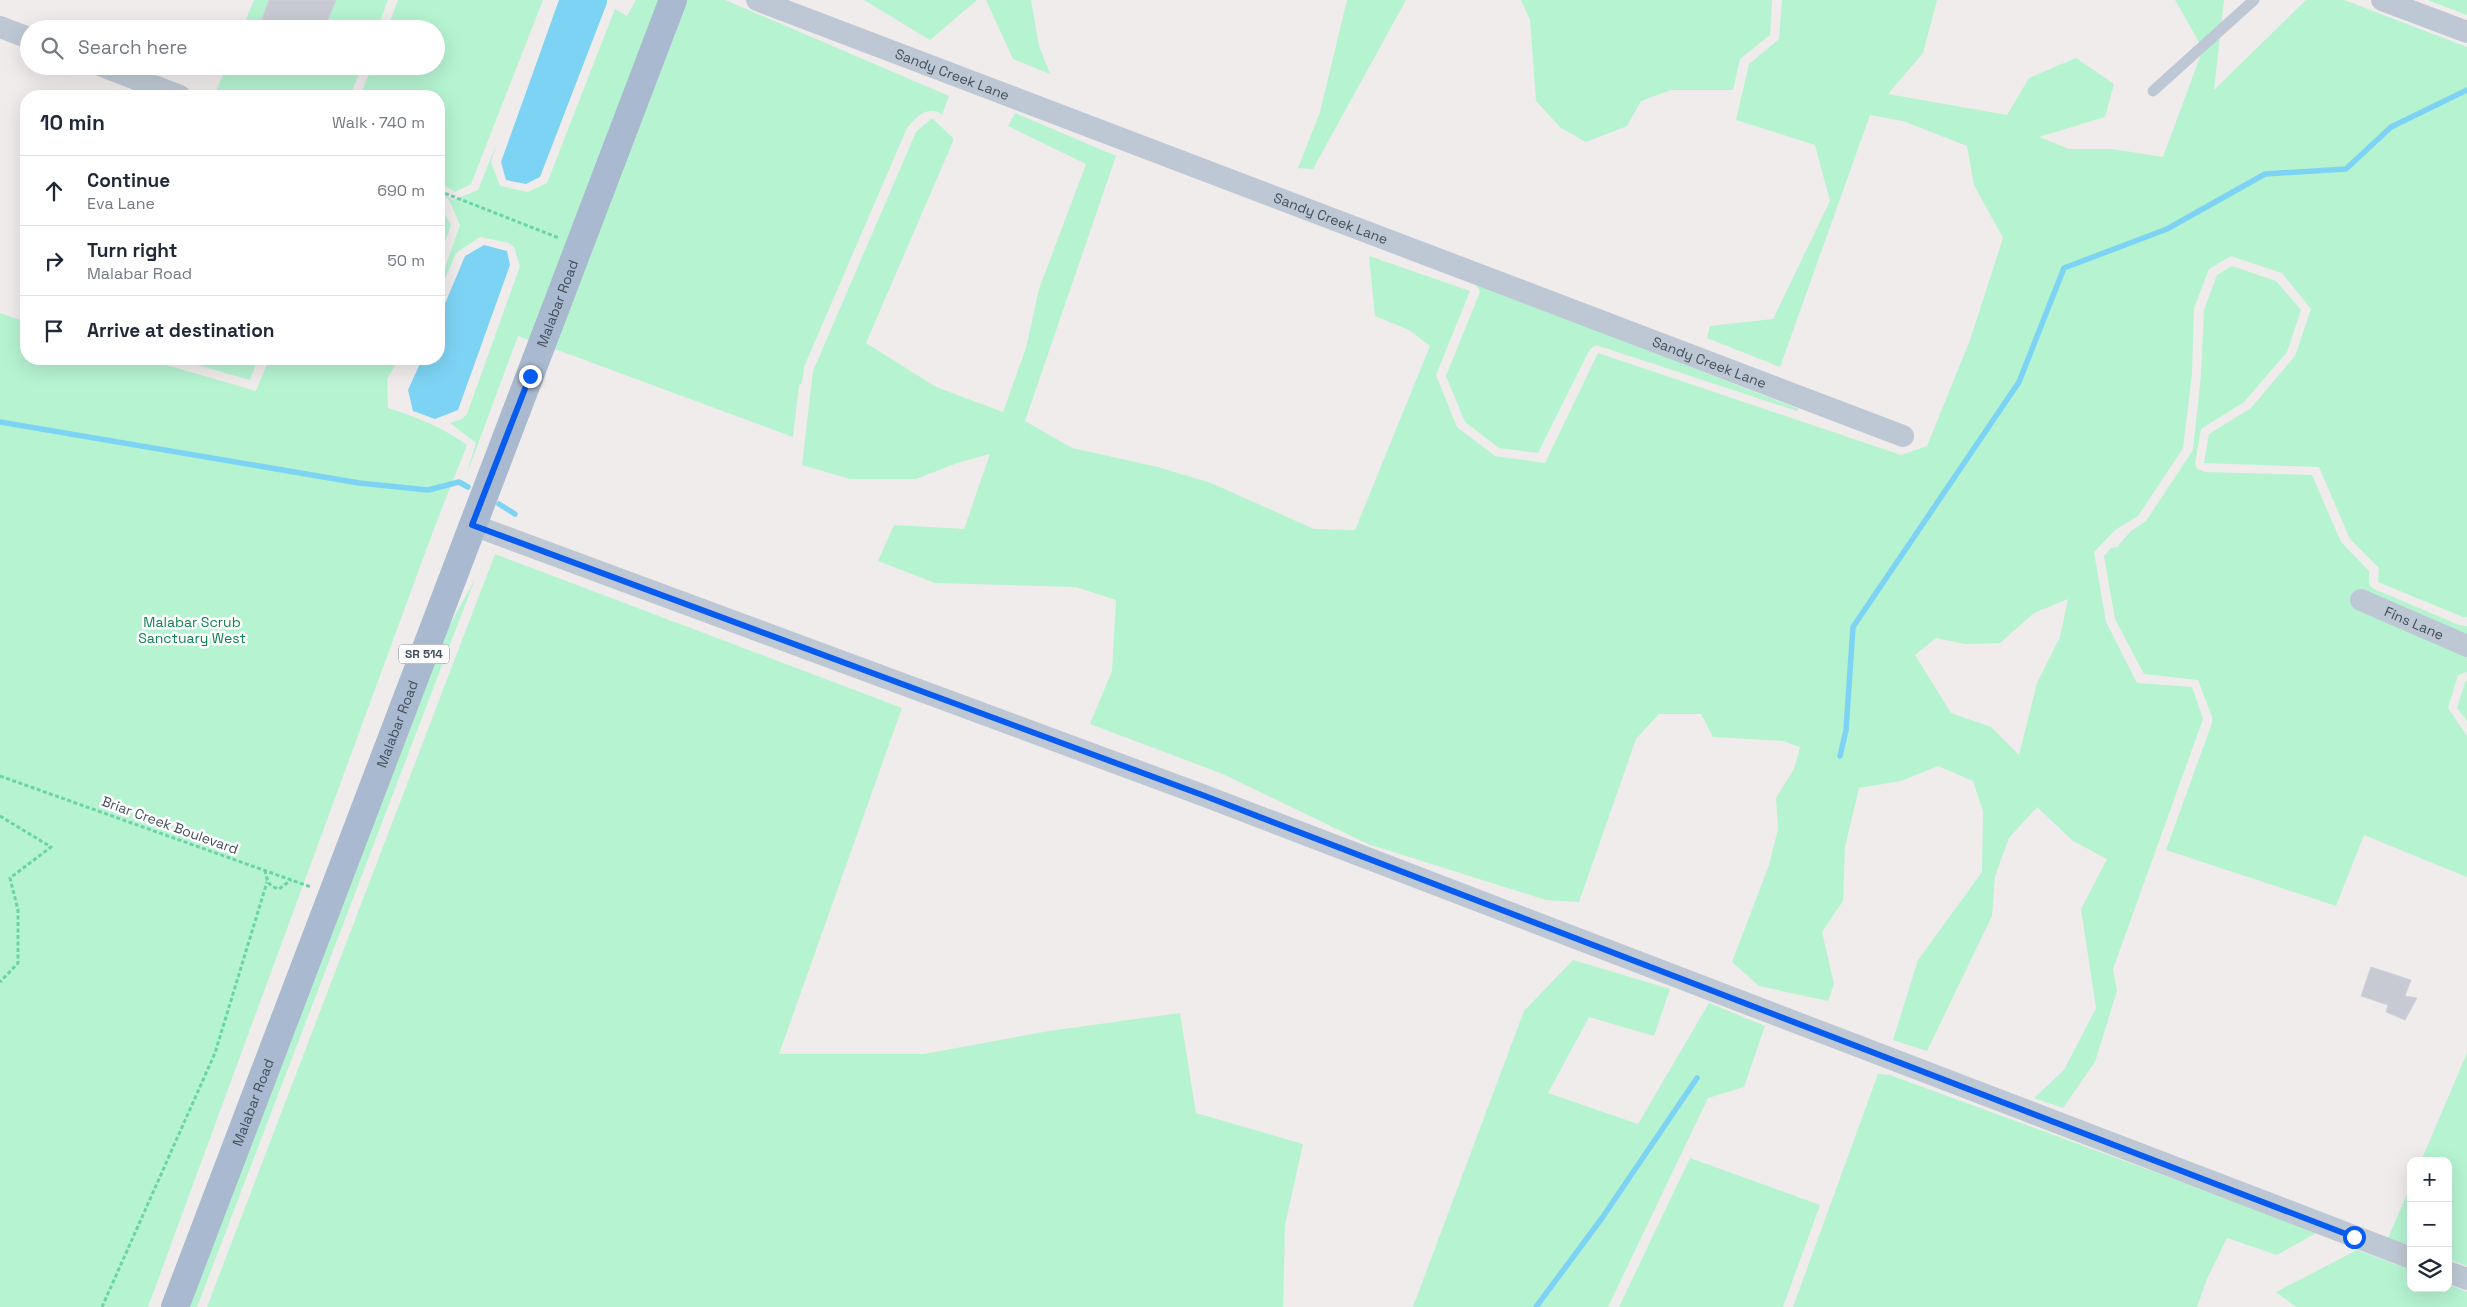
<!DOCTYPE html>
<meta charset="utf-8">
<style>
body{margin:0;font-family:"Space Grotesk",sans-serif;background:#f2f2f3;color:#1f2937}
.controls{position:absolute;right:15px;bottom:15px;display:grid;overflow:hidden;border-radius:10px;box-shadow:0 5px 20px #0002}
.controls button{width:45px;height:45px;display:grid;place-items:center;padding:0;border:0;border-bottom:1px solid #e0e1e3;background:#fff;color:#1f2937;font:25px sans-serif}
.stop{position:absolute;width:15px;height:15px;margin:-11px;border:4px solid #075bef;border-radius:50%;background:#fff}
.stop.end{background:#075bef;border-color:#fff;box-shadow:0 1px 5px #0008}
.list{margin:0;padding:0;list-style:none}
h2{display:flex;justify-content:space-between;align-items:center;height:65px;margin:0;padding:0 20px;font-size:21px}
h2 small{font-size:16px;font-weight:400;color:#747a83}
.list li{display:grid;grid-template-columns:32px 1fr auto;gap:15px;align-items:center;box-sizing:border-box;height:70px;padding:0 20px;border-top:1px solid #e0e1e3}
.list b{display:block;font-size:19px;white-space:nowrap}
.list p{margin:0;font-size:16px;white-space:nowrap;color:#747a83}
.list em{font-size:16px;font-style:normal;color:#747a83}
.icon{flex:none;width:28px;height:28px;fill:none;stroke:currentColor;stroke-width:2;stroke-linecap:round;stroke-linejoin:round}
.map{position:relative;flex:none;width:2467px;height:1307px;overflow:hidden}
.search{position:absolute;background:#fff;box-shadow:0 5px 20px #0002;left:20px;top:20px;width:425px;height:55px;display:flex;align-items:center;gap:12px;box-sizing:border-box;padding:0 18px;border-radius:28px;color:#747a83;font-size:19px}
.panel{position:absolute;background:#fff;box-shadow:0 5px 20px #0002;left:20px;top:90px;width:425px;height:275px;border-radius:20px}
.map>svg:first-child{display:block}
.green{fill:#b5f3d1;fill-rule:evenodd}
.water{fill:#7dd3f4}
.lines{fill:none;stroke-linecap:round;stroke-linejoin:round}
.stream{stroke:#7dd3f4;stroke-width:5.5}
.building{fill:#c8cad3;stroke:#d0d2d9}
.path{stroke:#6ad4a7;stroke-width:3;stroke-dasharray:4 2.5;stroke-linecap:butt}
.lane{stroke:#bec8d4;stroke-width:11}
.street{stroke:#bec8d4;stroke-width:22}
.primary{stroke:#a9b9cf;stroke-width:28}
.route{stroke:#075bef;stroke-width:6}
.labels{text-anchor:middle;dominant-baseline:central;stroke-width:5;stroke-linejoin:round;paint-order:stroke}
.shield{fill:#fff;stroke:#7b838d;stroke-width:1}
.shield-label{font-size:12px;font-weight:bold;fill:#434e5c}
.street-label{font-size:14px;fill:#434e5c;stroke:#fff}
.park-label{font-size:14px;fill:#0d8351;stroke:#fff}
</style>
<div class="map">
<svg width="2467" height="1307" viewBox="0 0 2467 1307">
<rect width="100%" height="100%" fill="#f0ecec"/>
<path class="green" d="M254,0H388L377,29H242Z
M398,0H543L471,184L455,192L439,182V96H360L372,66H436V29H387Z
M636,0H661L531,341L518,336L465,479L476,443L450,423L462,419L467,414L520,266L514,247L509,243L480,237L456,253L439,293V285L460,225L449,200L439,192L453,200L478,190L497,143L491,162L500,186L528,192L547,183L615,9L627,16Z
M685,0H725L949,96L942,115C929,104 916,117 907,128L804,367L802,383L799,385L793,437L552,348Z
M864,0H977L930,40Z
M986,0H1031L1039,46L1050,74L1013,59Z
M1347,0H1406L1313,169L1298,168L1320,112Z
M1521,0H1772L1770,35L1740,59L1733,90H1671L1641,101L1627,126L1586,142L1561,128L1536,101L1530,20Z
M1782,0H1937L1923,53L1888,94L2007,115L2029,78L2076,58L2114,84L2105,117L2039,137L2069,149H2112L2163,157L2203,49L2175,0H2224L2214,90L2306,0H2344L2467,47V617H2463L2378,582L2379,568L2350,539L2319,467L2204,463L2209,434L2251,408L2295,356L2311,309L2282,273L2231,256L2209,269L2194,308L2192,374L2183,448L2138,516L2115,530L2094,552L2106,622L2137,683L2192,687L2203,719L2113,969L2117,991L2095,1062L2063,1108L2034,1098L2064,1070L2096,1008L2081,909L2107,859L2073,841L2037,807L2009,838L1995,876L1992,916L1927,1051L1893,1040L1918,960L1982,872L1983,811L1973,781L1938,766L1901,781L1859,788L1845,847L1843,901L1822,932L1834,984L1828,1001L1759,986L1732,962L1769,865L1778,829L1776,798L1794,769L1800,747L1783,741L1713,737L1701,714H1659L1636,739L1579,902L1546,900L1368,844L1223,774L1090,724L1112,671L1116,600L1076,587L935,583L878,561L894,525L964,529L990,454L957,463L916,479H850L802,465L813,371L916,132L932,118L954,139L866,343L936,387L1003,412L1026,348L1039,289L1086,164L1008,126L1015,113L1116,156L1025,421L1072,448L1158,467L1211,483L1314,529L1355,530L1430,346L1409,330L1375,316L1369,256L1470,291L1436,375L1457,427L1495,456L1545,463L1598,353L1901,455L1927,446L1970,340L2003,238L1974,185L1967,146L1903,121L1870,115L1780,367L1707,338L1710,326L1773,319L1830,201L1815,145L1736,120L1749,64L1779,39ZM2068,599L2060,637L2037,683L2019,755L1991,727L1951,713L1915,655L1936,638L1965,644L2000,643L2034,613Z
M2427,0H2467V15Z
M227,66H362L350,96H214Z
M439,204L451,225L439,258Z
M2232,266L2276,281L2301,310L2287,352L2244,402L2201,429L2195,464L2197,469L2205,472L2312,475L2341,542L2369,571V584L2372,588L2459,625L2467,626V672L2458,675L2448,708L2467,736V877L2364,835L2336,906L2166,850L2212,723V717L2198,680L2144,674L2115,619L2104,556L2111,548L2117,547L2131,531L2146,521L2193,450L2201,375L2204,310L2217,275Z
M1476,284L1799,409L1797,411L1596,345L1590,349L1538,453L1499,448L1465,422L1446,376L1480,292Z
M0,313L26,322V359H146L256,391L269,359H399L387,379L388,408C417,417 442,427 467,445L435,526L148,1307H0Z
M176,359H258L250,380Z
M495,554L902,708L779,1054H924L1049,1031L1180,1013L1196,1113L1303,1144L1285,1225L1283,1307H207Z
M475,579L197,1307H187L442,639Z
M2466,680L2467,681V721L2457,708Z
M1573,960L1670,989L1654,1036L1589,1017L1548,1093L1638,1124L1709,1003L1765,1026L1744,1087L1708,1098L1608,1307H1413L1524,1011Z
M2467,1053V1266L2448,1259V1161H2421Z
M1878,1074L1890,1075L2318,1232L2277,1255L2227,1238L2207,1279L2197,1307H1793Z
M1690,1158L1820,1205L1783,1307H1619Z
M2411,1185V1246L2388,1238Z
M2357,1250L2411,1270V1288H2448V1284L2467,1292V1307H2296L2276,1292Z"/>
<path class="water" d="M559,0H607V3L540,177L526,184L506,180L501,162Z
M484,245L507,251L510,265L458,410L435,419L413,411L408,390L422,359H439V318L465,256Z"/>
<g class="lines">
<path class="stream" d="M0,422L359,483L428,490L459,482L468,487
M499,504L515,514
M1840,756L1846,730L1853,627L2019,382L2064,268L2167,229L2265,174L2346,169L2391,127L2467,90
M1536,1307L1602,1218L1697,1078"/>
</g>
<path class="building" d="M269,0H336L324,29H274L260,24Z
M2371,967L2411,980L2405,996L2417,998L2405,1020L2386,1012L2388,1005L2361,996Z"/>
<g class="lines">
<path class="path" d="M439,191L559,238
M0,776L311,887
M0,816L51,847L10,878L18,910V963L0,982
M265,870C267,881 268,886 279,889L291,880
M102,1307L215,1053L267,882"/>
<path class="lane" d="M2153,91L2254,0"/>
<g class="street">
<path id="s1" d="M757,0L1903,436"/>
<path d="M2382,0L2467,32"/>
<path d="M0,27L29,38"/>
<path d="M102,66L180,96"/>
<path d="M473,525L1205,796L2411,1258"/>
<path id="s2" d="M2361,600L2467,646"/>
<path d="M2448,1272L2467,1279"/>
</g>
<path class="primary" id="s3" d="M175,1307L673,0"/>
</g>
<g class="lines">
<path class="route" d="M530,376L472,525L1205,796L2354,1237"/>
</g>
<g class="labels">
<rect class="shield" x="399" y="644.5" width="50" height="19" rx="4"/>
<g class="shield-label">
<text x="424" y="654">SR 514</text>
</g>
<g class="street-label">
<text stroke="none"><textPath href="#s1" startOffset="209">Sandy Creek Lane</textPath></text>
<text stroke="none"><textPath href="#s1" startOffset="614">Sandy Creek Lane</textPath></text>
<text stroke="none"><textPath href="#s3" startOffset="1074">Malabar Road</textPath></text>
<text stroke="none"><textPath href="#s1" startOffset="1019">Sandy Creek Lane</textPath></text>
<text stroke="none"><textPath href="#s2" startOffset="58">Fins Lane</textPath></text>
<text stroke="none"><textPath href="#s3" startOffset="624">Malabar Road</textPath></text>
<text transform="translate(170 825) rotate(20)">Briar Creek Boulevard</text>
<text stroke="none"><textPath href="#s3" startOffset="219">Malabar Road</textPath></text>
</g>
<g class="park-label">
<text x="192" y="622">Malabar Scrub<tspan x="192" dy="16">Sanctuary West</tspan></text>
</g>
</g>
</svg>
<div class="controls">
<button>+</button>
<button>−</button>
<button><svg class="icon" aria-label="layers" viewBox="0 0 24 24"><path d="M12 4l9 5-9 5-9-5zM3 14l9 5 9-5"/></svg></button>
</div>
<div class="stop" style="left:2354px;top:1237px"></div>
<div class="stop end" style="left:530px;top:376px"></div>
<div class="search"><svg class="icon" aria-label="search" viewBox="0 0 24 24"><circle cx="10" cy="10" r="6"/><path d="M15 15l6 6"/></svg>Search here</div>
<section class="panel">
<h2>10 min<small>Walk · 740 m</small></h2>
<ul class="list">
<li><svg class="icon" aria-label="ahead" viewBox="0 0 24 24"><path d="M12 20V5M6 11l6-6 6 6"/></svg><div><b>Continue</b><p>Eva Lane</p></div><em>690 m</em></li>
<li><svg class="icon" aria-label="right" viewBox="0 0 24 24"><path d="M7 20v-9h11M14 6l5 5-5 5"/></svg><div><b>Turn right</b><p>Malabar Road</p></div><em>50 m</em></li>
<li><svg class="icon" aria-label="arrive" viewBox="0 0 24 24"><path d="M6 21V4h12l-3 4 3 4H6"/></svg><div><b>Arrive at destination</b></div></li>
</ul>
</section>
</div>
